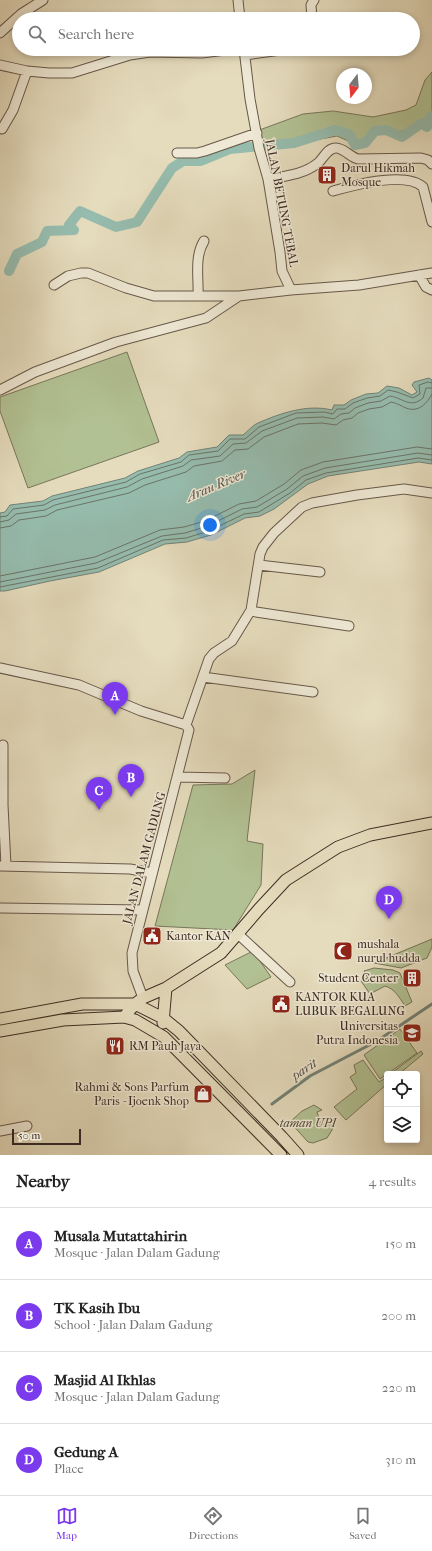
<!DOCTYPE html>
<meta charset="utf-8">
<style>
body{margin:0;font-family:"IM FELL French Canon",serif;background:#f2f2f2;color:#222}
.controls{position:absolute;right:12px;bottom:12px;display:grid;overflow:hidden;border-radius:4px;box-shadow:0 2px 6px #0003}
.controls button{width:36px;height:36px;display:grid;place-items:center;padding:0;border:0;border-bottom:1px solid #e0e0e0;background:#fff;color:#222;font:20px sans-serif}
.compass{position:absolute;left:336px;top:68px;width:36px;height:36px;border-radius:50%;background:#fff;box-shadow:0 2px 6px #0003;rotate:196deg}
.scale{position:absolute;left:12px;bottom:10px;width:69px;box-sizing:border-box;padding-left:4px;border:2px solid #3e2c23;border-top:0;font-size:11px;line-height:14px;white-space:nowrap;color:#3e2c23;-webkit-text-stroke:3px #eee8d4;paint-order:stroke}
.you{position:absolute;left:210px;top:525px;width:14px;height:14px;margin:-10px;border:3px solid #fff;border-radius:50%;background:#1a73e8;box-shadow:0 0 0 6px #1a73e833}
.badge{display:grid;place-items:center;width:26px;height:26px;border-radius:50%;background:#7c3aed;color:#fff;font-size:13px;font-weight:700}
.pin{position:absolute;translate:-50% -33px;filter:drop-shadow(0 1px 2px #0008)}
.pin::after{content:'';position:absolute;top:21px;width:14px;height:12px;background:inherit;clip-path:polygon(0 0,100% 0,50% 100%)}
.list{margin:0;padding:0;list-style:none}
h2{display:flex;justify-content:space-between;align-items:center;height:52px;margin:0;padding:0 16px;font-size:17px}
h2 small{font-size:13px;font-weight:400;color:#767676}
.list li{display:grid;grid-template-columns:26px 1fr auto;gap:12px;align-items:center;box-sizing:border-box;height:72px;padding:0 16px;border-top:1px solid #e0e0e0}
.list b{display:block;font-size:15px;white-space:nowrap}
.list p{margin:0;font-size:13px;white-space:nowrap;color:#767676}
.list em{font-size:13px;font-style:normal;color:#767676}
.icon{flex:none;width:22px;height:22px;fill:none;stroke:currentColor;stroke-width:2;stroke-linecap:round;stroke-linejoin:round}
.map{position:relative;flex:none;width:432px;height:1155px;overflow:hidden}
.search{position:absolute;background:#fff;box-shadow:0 2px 6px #0003;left:12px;right:12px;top:12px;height:44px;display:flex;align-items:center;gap:10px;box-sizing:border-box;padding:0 14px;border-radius:22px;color:#767676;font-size:15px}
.sheet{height:340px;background:#fff}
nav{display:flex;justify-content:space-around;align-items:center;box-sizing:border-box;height:56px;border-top:1px solid #e0e0e0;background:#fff;font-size:11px;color:#767676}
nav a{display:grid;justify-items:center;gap:2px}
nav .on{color:#7c3aed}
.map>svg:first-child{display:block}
.green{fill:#b2c193;stroke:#78765b}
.water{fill:#96bcae;stroke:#738276}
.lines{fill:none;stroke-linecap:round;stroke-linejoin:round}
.shore{stroke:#6a7468;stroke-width:1}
.stream{stroke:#738276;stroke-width:3}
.canal{stroke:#96bcae;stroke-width:10}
.minor-casing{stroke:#68584a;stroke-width:11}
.major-casing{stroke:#3e2c23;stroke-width:13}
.minor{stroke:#eee8d4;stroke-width:9}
.major{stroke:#e5dcbd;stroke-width:11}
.labels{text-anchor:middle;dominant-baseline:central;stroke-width:3;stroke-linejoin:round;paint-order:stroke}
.poi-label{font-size:12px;fill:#3e2c23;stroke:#eee8d4;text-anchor:start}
.street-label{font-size:12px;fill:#3e2c23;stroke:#eee8d4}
.park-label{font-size:12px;font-style:italic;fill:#554a39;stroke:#eee8d4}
.water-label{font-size:13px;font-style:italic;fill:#545046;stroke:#eee8d4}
</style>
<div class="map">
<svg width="432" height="1155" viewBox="0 0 432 1155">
<rect width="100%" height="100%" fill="#e5dcbd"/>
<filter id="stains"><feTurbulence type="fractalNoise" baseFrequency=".005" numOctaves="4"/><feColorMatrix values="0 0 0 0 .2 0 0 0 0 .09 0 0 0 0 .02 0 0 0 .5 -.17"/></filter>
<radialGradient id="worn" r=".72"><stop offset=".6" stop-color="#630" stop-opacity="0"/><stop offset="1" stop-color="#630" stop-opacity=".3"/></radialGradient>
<path class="green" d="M432,72V127L368,136L362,147L337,136L255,151L254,132L303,114L333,111L373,117L406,110L416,105L425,80Z
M127,352L159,442L28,488L0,411V397Z
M255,770L247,841L263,844L261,885L233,930L155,926L193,785L232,784Z
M432,939V947L427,958L401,968L374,963Z
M253,951L271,977L247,989L225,965Z
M374,968L393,970L400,973L412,1002L405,1006C399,997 395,989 385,986L370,994L361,981L368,978L364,971Z
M400,1029L417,1053L380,1079L364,1055Z
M421,1051L423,1054L399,1074H390Z
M363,1060L379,1082L387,1077V1084L346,1120L334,1107L357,1089L350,1077L356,1073L354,1065Z
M314,1105L322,1110L317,1112L321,1125L334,1121L332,1130L327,1138L313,1143L308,1142L290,1122L302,1111Z"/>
<path class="water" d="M429,378L432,380V464L419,462L328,476L308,484L274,509L260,516L245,518L211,535L187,542L165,544L99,572L50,581L5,591H0V513L5,512L10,505L43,501L52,496L125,478L138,471L179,458L187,452L217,447L229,435H243C248,431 253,425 258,423C281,413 307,404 332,410L334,405H344L351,400L366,394L378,393L387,386L399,388L412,395L417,392L412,385L414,382Z"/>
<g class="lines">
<path class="shore" d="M0,517L7,516L13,509L44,505L53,500L126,482L140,474L181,462L189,455L218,451L230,439H245L259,427L296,413L324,412L333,414L337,409H345L353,403L367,398L380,396L388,390L397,392L413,398L420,394L419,385L428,382L432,383
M0,522L9,520L16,514L45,510L55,505L127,487L142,479L183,466L191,460L220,456L233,444L246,443L262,431L297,418L323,417L334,419L341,414L349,413L355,408L368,403L381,401L390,396C403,398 410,409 423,398L426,388H432
M0,528L11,526L19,520L46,516L57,510L129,493L145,485L186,472L194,466L222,461L235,450L248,449L264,437L298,424L322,423L336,425L343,420L352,418L358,413L369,409L382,407L391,402C397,403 401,406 406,408C419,413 427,403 432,394
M0,576L95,557L160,530L184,527L205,521L239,504L256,501L284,484L301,470L323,462L417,447L432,449
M0,582L96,563L162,536L185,533L208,526L242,509L257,507L287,489L303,476L325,468L418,453L432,455
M0,587L98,568L163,540L186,538L209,531L244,514L259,512L290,493L306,480L326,473L418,458L432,460"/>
<path class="stream" d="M272,1104L310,1076L377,1041L432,1004"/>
<path class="canal" d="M9,271L17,254L42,242L47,231L74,230L69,225L80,211L116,227L137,222L172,168L183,161H201L230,149L294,143L335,130L349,134L355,145L365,143L375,131L386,130L402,137L422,123L427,127L430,117L432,116"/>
<defs>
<path id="minor" d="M238,0L240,19
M312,19L311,5L314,0
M0,33L21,14L43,0
M244,49L250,99L259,148L268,179L280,252L282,271L291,290L359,285L432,273
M245,55L288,49
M0,65L27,71L49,73H72L130,55L150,52L202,53L233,49
M2,129L13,110L27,71
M177,153H197L205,151L257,133
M268,179C285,176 303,175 318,163C324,158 327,148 336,148C344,148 350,157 358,159L421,158L428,160L432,164
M333,191C354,185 406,171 423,187L432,222
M419,275L426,287L432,290
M54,285L68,276L81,273H88L126,288L154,296H239L291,290
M198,296C199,279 194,257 204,241
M0,390L35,372L116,342L206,318L239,296
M259,565L320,572
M251,610L256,612L349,626
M0,668L79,685L141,711L186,725L189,730L132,953L133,971L143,998
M203,677L313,692
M186,725L209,659L214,653L232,641L251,610L260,554L263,547L274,533L302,507L312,503L357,495L404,489L432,493
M3,745V805L6,866
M178,777L225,778
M0,866L130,869L152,873
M0,908L143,910
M238,934L290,982
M0,1131L27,1126"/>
<path id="major" d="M124,1017L135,1004L143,998L166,988L221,953L259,909L286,880L338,847L370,835L432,823
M0,1019L82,1004H135L163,1018L179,1031L282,1137L298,1155
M163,1023L166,988
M0,1031L63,1020L124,1017L135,1020L164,1037L281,1155"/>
</defs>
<use href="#minor" class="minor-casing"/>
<use href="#major" class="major-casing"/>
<use href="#minor" class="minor"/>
<use href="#major" class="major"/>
</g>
<defs>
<symbol id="building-square" viewBox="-11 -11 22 22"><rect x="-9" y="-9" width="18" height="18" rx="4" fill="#8f2418" stroke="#eee8d4"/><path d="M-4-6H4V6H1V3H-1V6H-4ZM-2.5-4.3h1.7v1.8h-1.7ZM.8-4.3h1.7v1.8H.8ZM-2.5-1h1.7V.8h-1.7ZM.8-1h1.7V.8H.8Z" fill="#fff"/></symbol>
<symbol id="civic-square" viewBox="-11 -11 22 22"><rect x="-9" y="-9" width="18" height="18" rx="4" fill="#8f2418" stroke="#eee8d4"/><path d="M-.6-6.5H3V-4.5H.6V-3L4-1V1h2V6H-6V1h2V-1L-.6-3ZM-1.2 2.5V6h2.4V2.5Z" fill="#fff"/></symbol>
<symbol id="mosque-square" viewBox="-11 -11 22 22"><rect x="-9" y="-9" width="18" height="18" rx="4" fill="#8f2418" stroke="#eee8d4"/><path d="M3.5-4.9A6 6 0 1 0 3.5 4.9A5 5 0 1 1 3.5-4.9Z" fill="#fff"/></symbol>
<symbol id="university-square" viewBox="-11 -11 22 22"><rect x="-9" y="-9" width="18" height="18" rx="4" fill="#8f2418" stroke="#eee8d4"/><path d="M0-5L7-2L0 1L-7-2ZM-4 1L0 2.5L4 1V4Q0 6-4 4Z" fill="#fff"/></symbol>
<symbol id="restaurant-square" viewBox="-11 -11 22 22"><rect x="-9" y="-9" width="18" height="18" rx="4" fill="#8f2418" stroke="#eee8d4"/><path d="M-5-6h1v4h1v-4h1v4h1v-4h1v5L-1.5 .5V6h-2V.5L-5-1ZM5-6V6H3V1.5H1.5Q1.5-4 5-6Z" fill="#fff"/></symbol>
<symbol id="shop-square" viewBox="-11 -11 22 22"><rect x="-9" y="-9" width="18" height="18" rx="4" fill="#8f2418" stroke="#eee8d4"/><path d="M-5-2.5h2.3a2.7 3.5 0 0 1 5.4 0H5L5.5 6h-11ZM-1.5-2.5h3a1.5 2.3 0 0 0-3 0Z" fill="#fff"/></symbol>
</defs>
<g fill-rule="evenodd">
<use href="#building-square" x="316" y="164" width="22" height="22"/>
<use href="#civic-square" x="141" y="925" width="22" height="22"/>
<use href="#mosque-square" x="332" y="940" width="22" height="22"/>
<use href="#building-square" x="401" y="967" width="22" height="22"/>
<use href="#civic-square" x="270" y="993" width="22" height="22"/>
<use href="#university-square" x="401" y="1022" width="22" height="22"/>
<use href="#restaurant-square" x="104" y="1035" width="22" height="22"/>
<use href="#shop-square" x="192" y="1083" width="22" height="22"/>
</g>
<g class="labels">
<g class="poi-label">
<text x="341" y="168">Darul Hikmah<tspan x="341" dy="14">Mosque</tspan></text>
<text x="166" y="936">Kantor KAN</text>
<text x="357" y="944">mushala<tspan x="357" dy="14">nurul hudda</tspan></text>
<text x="398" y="978" text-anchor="end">Student Center</text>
<text x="295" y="997">KANTOR KUA<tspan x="295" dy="14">LUBUK BEGALUNG</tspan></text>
<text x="398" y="1026" text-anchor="end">Universitas<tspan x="398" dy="14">Putra Indonesia</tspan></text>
<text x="129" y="1046">RM Pauh Jaya</text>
<text x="189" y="1087" text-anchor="end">Rahmi &amp; Sons Parfum<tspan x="189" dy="14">Paris - Ijoenk Shop</tspan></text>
</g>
<g class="street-label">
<text transform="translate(282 203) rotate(79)">JALAN BETUNG TEBAL</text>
<text transform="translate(144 858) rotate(-75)">JALAN DALAM GADUNG</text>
</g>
<g class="park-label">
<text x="308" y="1123">taman UPI</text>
</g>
<g class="water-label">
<text transform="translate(216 485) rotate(-23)">Arau River</text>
<text transform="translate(304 1069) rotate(-33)">parit</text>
</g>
</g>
<rect width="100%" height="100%" filter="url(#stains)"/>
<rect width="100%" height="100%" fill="url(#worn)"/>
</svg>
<div class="controls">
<button><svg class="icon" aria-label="locate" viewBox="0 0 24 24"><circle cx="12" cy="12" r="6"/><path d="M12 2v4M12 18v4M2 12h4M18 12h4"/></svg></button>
<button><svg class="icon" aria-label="layers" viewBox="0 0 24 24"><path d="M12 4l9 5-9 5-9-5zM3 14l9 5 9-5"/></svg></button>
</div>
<svg class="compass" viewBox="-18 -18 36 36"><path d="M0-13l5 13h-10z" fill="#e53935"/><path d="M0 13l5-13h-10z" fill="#767676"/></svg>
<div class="scale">50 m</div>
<div class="you"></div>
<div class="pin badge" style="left:115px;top:715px">A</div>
<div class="pin badge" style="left:131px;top:797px">B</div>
<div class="pin badge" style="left:99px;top:810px">C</div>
<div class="pin badge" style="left:389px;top:919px">D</div>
<div class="search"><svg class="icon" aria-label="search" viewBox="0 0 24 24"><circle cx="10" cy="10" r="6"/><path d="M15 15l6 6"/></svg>Search here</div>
</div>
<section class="sheet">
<h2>Nearby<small>4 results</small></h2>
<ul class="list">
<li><span class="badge">A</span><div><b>Musala Mutattahirin</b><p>Mosque · Jalan Dalam Gadung</p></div><em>150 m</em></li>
<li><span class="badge">B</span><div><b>TK Kasih Ibu</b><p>School · Jalan Dalam Gadung</p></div><em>200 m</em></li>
<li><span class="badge">C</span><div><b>Masjid Al Ikhlas</b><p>Mosque · Jalan Dalam Gadung</p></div><em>220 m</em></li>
<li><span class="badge">D</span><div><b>Gedung A</b><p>Place</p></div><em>310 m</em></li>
</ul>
</section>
<nav>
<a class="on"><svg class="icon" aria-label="map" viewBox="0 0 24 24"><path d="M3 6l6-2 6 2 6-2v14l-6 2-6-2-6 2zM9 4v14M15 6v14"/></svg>Map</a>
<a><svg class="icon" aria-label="directions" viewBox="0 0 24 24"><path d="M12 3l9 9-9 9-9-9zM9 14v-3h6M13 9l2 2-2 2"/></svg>Directions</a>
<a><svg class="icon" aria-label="saved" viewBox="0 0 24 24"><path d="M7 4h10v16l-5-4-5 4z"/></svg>Saved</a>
</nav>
